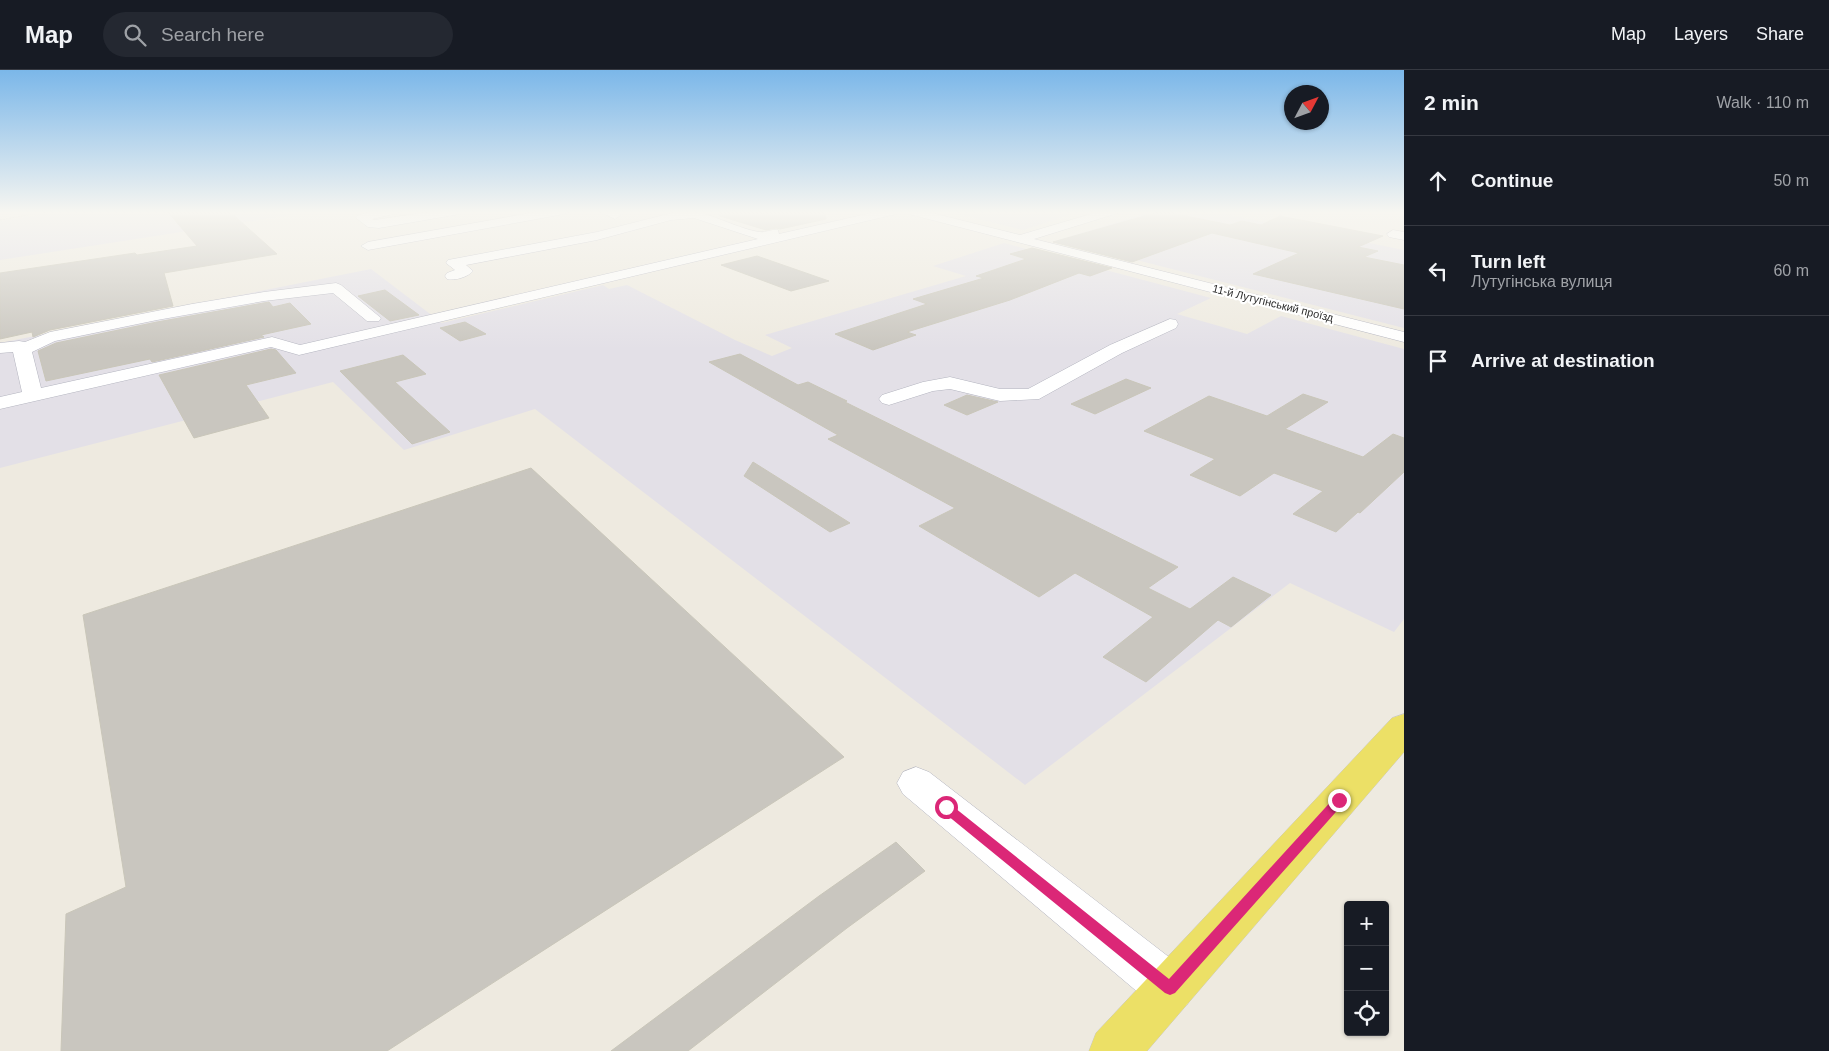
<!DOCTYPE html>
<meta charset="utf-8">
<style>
body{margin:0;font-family:Arial,sans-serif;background:#242831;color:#f1f3f6}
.controls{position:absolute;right:15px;bottom:15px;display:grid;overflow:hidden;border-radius:5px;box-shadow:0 1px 4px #0004}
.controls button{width:45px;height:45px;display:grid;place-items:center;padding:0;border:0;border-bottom:1px solid #363941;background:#171b24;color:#f1f3f6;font:25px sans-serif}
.compass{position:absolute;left:1284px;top:15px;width:45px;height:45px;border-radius:50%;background:#171b24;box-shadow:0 1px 4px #0004;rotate:49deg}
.stop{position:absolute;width:15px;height:15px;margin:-11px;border:4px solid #db2777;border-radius:50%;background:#fff}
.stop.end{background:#db2777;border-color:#fff;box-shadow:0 1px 5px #0008}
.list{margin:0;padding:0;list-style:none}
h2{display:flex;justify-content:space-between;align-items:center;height:65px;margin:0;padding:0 20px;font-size:21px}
h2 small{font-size:16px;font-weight:400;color:#9ea1a6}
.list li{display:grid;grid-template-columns:32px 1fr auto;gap:15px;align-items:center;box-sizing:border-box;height:90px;padding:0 20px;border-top:1px solid #363941}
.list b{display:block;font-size:19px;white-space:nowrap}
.list p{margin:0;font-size:16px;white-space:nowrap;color:#9ea1a6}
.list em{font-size:16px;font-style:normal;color:#9ea1a6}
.icon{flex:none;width:28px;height:28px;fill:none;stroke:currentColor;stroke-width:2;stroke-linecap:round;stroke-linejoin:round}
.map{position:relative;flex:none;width:1404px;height:981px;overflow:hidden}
header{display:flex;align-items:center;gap:30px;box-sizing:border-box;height:70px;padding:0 25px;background:#171b24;border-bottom:1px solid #363941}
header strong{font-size:24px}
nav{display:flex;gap:28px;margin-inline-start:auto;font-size:18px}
.search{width:350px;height:45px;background:#242831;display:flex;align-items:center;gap:12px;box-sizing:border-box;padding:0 18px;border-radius:28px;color:#9ea1a6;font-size:19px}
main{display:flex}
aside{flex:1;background:#171b24}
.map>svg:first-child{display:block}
.industrial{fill:#e3e0e7}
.building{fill:#c9c6bf;stroke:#c9c6b9}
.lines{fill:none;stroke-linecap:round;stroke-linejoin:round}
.minor-casing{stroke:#b3b4bf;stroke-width:1}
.major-casing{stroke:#c8c8c8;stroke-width:1}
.path{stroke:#c8c8c8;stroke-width:1;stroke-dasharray:2 1;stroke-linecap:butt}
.minor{fill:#fff;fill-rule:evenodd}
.major{fill:#ece066;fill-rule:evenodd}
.route{fill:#db2777}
.labels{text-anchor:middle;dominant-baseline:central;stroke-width:4.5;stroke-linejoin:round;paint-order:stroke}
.far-street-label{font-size:11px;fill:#2d2d2d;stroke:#fff}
</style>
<header>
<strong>Map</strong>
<div class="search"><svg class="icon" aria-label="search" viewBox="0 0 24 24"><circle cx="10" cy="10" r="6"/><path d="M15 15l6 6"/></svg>Search here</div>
<nav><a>Map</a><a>Layers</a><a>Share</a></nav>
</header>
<main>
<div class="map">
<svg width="1404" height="981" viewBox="0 0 1404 981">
<rect width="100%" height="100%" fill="#eeeae0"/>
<path class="industrial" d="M61,141H286L291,145L0,190V151Z
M945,141H1082L1023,160Z
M1154,141H1210L1404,180V258L1058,170Z
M1004,173L1211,228L1177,244L1247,264L1281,246L1404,279V549L1394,562L1290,513L1025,715L535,339L404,380L333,312L0,398V273L371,199L442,253L603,215L609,219L627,215L735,270L772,286L792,278L765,265L966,206L933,196Z"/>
<path class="building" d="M167,141H229L277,184L164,203L173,236L50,260L33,267L32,262L0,269V203L135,183L137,185L197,176Z
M721,141H825L826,149L780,159L776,158L766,160L720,146Z
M1162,141L1230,155L1242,151L1261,155L1280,146L1383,166L1358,177L1378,181L1364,187L1404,195V239L1253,204L1299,183L1212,163L1132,192L1053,172Z
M1032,178L1112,198L1090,206L1079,203L1010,230L907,262L916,265L873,280L835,264L927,234L913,229L984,208L976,206L1026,189L1010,184Z
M757,186L829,211L791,221L721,195Z
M385,220L419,245L390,251L358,226Z
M269,232L273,237L290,233L311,254L261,265L264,267L152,292L150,289L46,311L38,281L56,273L157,252Z
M465,252L486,264L460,271L440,258Z
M271,279L276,280L296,303L246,315L269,348L194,368L159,305Z
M740,284L798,315L808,312L847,331L845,332L1178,497L1148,518L1190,539L1233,507L1271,525L1231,557L1218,550L1146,612L1103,587L1153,547L1075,503L1039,527L919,456L955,438L828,369L838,365L709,292Z
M403,285L426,304L395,312L450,362L412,374L340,301Z
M1126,309L1151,318L1095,344L1071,334Z
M1303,324L1328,332L1285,359L1363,387L1393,364L1404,368V402L1360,443L1358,442L1336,462L1293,444L1323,421L1274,403L1240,426L1190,405L1215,389L1144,361L1209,326L1267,346Z
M967,325L998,332L967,345L944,335Z
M753,392L850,453L830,462L744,406Z
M531,398L844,687L387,981H61L66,844L126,817L83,545Z
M896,772L925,801L847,858L688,981H611L819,826Z"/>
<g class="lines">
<defs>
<path id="minor" d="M377,141H400L398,143L372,149L374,150L437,141H466L460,144L379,158L368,157L356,148L358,145Z
M542,141H570L564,144L368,180L361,176L368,172Z
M599,141H616L621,145L615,149Z
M680,141C712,141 731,157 759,162C766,163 772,159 778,160L779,164L880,141H902L896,144L299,285L271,277L0,339V327L22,322L13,282L0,283V273L19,271L25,272L50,262L192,234L264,222L336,213L341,215L381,248L379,251H367L333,223L264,231L157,250L55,271L32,282L41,318L272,267L300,275L758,169L694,148L671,150L597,170L466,195L473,201C468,207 455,211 447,209L445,206L447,203L455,200L446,193L448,190L597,162Z
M903,141H924L1020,165L1101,141H1120L1118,143L1034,169L1404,262V272L905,143Z
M1393,160L1404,162V170L1389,167L1387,164Z
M1170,249L1176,250L1178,254L1176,258L1122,283L1039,329L1000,331L950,319L933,321L889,335L882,333L879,329L882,325L923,312L950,307L1000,319H1028L1110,275Z
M916,697L929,702L1187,901L1194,918L1187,935L1170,942L1153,935L903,724L897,713L903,702Z"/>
<path id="major" d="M1404,644V682L1147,981H1089L1096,963L1392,648Z"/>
</defs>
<use href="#minor" class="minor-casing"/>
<use href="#major" class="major-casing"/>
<path class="path" d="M0,150L50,141"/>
<use href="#minor" class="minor"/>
<use href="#major" class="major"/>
</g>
<linearGradient id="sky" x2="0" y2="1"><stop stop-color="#7bb7e9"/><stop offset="0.51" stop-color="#f7f6f1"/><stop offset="1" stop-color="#f7f6f1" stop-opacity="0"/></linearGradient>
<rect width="1404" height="279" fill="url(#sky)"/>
<path class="route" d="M1339,726L1343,727L1345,730L1343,734L1175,923L1170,925L1165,923L942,741L941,737L942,734H950L1169,909L1335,727Z"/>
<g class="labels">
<g class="far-street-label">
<text transform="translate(1273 233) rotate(14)">11-й Лутугінський проїзд</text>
</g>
</g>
</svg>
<div class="controls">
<button>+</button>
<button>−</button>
<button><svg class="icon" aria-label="locate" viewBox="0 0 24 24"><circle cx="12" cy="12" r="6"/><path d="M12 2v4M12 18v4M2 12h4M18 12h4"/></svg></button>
</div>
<svg class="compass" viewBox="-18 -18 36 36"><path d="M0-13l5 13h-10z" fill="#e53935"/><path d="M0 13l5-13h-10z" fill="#9ea1a6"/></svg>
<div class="stop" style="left:946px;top:737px"></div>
<div class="stop end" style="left:1339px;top:730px"></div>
</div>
<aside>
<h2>2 min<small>Walk · 110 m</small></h2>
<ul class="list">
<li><svg class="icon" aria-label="ahead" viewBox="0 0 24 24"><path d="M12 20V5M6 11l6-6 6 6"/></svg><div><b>Continue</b></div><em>50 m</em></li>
<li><svg class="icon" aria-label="left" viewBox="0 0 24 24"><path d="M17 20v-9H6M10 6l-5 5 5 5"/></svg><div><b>Turn left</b><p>Лутугінська вулиця</p></div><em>60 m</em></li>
<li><svg class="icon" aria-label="arrive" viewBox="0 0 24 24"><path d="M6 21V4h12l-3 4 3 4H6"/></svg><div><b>Arrive at destination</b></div></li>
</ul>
</aside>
</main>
